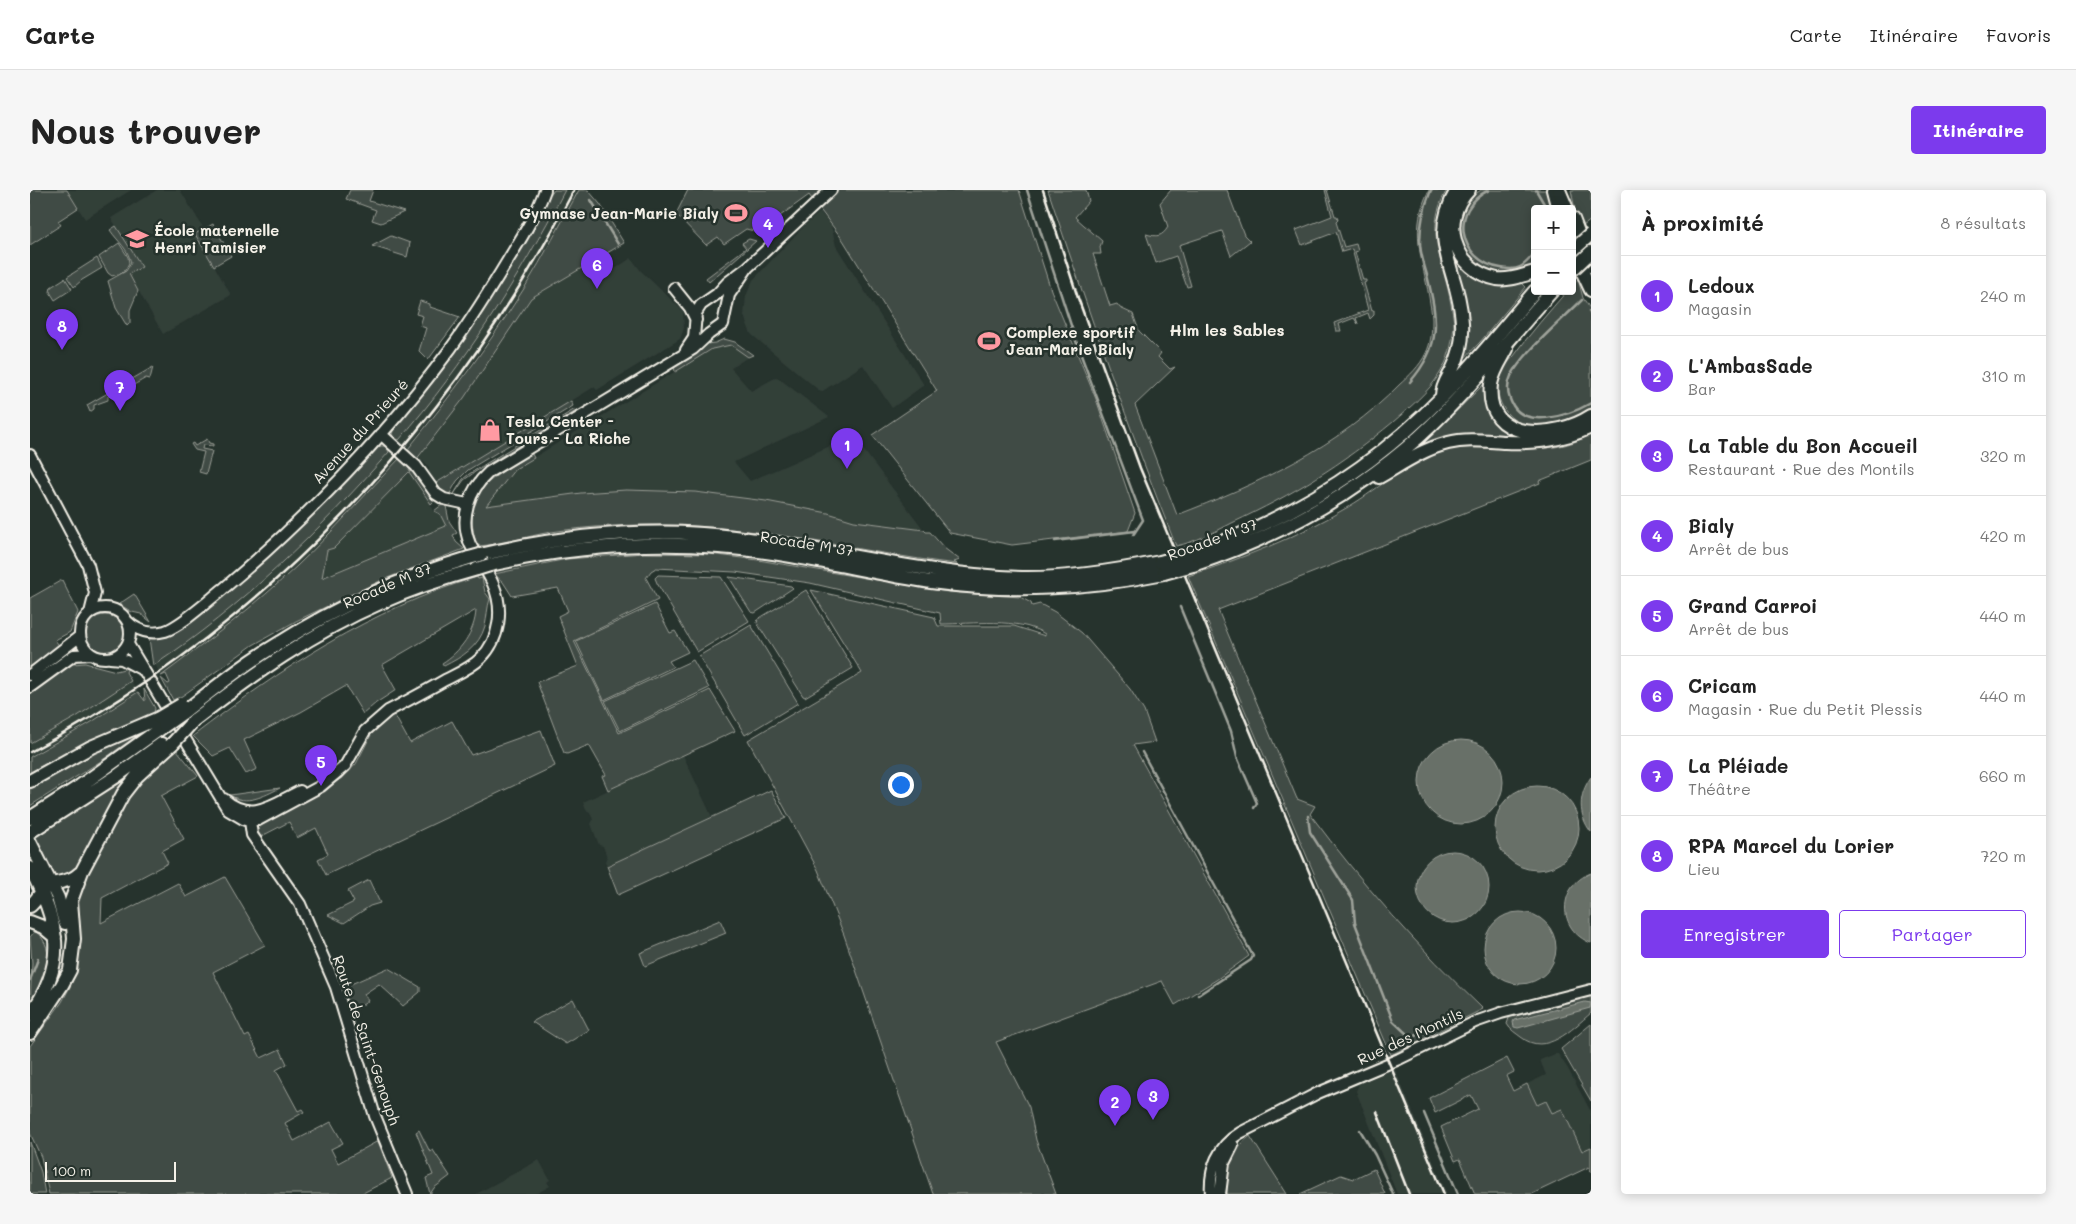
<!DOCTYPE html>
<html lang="fr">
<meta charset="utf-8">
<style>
body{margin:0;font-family:Mali,sans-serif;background:#f6f6f6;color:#222}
.controls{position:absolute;right:15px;top:15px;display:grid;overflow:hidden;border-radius:5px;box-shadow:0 2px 12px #0003}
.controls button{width:45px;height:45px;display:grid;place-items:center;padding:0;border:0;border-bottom:1px solid #e0e0e0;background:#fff;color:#222;font:25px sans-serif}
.scale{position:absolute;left:15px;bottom:12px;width:131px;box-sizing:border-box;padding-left:5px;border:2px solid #f4f1e8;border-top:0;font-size:14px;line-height:18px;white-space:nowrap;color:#f4f1e8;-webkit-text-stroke:4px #26332d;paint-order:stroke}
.you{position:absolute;left:870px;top:594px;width:18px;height:18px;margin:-12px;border:4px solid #fff;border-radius:50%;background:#1a73e8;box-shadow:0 0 0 8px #1a73e833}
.badge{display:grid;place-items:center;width:32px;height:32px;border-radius:50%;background:#7c3aed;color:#fff;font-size:16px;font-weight:700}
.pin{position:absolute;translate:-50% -41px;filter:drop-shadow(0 1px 2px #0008)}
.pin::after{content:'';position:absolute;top:26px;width:18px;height:15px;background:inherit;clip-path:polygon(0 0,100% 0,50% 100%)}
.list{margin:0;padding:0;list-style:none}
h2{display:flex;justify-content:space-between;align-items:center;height:65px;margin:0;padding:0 20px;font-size:21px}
h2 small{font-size:16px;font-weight:400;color:#767676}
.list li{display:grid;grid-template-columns:32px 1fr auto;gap:15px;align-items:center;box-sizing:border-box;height:80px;padding:0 20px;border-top:1px solid #e0e0e0}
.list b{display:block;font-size:19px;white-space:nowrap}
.list p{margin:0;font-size:16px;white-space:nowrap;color:#767676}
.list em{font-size:16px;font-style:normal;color:#767676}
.actions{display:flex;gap:10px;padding:15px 20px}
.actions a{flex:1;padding:11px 0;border:1px solid #7c3aed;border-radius:5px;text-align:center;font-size:18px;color:#7c3aed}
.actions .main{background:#7c3aed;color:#fff}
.map{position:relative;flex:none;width:1561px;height:1004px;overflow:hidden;border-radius:5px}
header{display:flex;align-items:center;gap:30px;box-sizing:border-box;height:70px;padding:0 25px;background:#fff;border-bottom:1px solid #e0e0e0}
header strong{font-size:24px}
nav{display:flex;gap:28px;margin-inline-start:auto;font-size:18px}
.intro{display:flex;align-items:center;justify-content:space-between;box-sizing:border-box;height:120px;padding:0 30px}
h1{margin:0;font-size:35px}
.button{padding:12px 22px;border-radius:5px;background:#7c3aed;color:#fff;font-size:18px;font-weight:700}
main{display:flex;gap:30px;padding:0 30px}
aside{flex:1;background:#fff;border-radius:5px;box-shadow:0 2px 12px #0003}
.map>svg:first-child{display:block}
.built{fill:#333f39}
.green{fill:#414b45;stroke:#9a9e96}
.water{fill:#676f68;stroke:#9fa39b}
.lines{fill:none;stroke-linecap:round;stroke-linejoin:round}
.stream{stroke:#9fa39b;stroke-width:2.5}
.tertiary-casing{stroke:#f4f1e8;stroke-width:14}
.primary-casing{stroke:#f4f1e8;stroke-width:16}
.trunk-casing{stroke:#f4f1e8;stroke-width:16}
.tertiary{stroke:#26332d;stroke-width:10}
.primary{stroke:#26332d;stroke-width:12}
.trunk{stroke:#26332d;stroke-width:12}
.rail{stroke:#f4f1e8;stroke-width:2.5}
.trunk-bridge-casing{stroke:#f4f1e8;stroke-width:16;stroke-linecap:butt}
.trunk-bridge{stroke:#26332d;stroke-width:12}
.labels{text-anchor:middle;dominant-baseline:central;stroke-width:5;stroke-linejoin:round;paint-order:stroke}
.poi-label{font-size:15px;font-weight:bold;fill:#f4f1e8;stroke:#26332d;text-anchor:start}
.street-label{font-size:15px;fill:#f4f1e8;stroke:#26332d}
.neighbourhood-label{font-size:16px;font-weight:bold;fill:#f4f1e8;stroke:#26332d}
</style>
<header>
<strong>Carte</strong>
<nav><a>Carte</a><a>Itinéraire</a><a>Favoris</a></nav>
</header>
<div class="intro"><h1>Nous trouver</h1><a class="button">Itinéraire</a></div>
<main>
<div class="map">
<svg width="1561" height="1004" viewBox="0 0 1561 1004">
<rect width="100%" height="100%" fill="#26332d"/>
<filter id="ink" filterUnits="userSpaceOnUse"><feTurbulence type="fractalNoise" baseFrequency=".02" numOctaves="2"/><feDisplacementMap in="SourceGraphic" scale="10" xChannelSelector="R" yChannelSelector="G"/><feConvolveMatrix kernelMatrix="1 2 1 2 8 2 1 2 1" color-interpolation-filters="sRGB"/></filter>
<g filter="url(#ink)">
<path class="built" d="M37,0H101L55,29Z
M127,0H150L174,39L166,44L201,105L133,144L99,84L112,77L81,28Z
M535,0H549L496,96L427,195L371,267L326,317L269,375L194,439L131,486L125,474L136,467L327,298L382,235L428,175L468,117L502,61Z
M790,22L801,35L806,56L894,195L862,218L833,175L791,202L721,144L714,126L716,106L723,90L774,36Z
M567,68L577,82L585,79L601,68L611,81L653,121L654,138L650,149L567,200L564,197L406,293L399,284V277L388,267L434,208L501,108Z
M701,155L718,167L701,178L721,201L747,187L799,227L704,272L720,291L823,246L894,340L824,331L797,323L736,311L665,302L596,300L551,303L455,316L485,279L682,159Z
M380,282L395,303L404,321L410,324L417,336L291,388L297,360Z
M101,491L108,502L60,533L0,567V553L46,527Z
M653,565L682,627L577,676L575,671L577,667L573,656L569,655L561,634L563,630L560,622L556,620L553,612Z
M1525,864H1528L1538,879L1561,922V957L1552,962L1532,919L1522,923L1507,915L1497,894L1516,885L1510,870Z
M1365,879L1417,1004H1367L1326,901L1329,894Z
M509,970L520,990L517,992L520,996L506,1004H446Z"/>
<path class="green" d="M0,0H37L48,18L28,31L31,35L0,55Z
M320,0H343L339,11L374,22L351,33L342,30L346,20L316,9Z
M524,0H535C488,89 435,174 369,250L362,247C361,238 371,235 372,226L519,2L522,3Z
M549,0H558L570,14L594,53L501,108L434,208L386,270L378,259C420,207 460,153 495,97C514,66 531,33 549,0Z
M658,0H989L1021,100L1066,209L1105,323L1098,341L982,355L920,343L842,245L907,201L813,50L779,5L728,42L716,39L694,54L688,47L676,55L646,24Z
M1018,0H1056L1059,11L1045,27L1072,51L1070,57L1071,64H1063L1080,116L1087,114L1090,118L1103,124L1109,141L1131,163L1128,167L1140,179L1145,177L1105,215L1147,325C1226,295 1310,256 1369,195C1379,186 1390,176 1396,163C1401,153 1402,141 1402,130C1402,122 1400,115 1399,107C1392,67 1379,39 1399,0H1417C1393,39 1414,73 1421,114C1422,121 1424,129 1424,136C1422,153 1419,169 1410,183C1399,202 1379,218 1363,232C1311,275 1264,304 1202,333C1185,342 1165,352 1146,356C1099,239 1058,120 1018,0Z
M1141,0H1197L1214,45L1220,51L1201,66L1192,41L1149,55L1161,96L1157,97L1146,66L1126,73L1116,44C1127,47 1132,47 1138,37L1130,13Z
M1295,0H1297L1305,26H1307L1308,30L1306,32L1314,57L1326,54L1328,61L1325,62L1333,90H1336V92L1334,93L1342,121L1344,120V125L1340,129L1338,123L1326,128L1328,134L1324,128L1309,134L1311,141H1306L1304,133L1338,120L1322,59L1312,62L1306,42L1272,55L1266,40L1302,26Z
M1451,0H1517L1524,19H1505V75C1447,111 1400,33 1451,0Z
M1541,0H1561V30L1549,39Z
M183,34L201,66L184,76L165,44Z
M86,36L112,77L99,84L108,101L100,120V133L97,136L86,118L78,91L96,81L101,73C98,58 88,52 80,40Z
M361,46L380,53L377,67L342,56Z
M719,49L726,51L679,92L676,88L716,58L712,53Z
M89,53L98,67L99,73L94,82L82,86L78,83L69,67Z
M1420,55C1434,87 1458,101 1492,93L1496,97L1450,152L1429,174Z
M67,68L72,78L52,90L44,97L37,87Z
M35,88L42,99L25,110L20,102L21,97Z
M1548,89L1553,108L1561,120V219C1537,234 1491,250 1473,217C1467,207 1466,196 1471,184C1473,178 1479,171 1484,166C1500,143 1519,122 1537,101H1542V95Z
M390,111L400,114V117L430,127L398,170L389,161L396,138L390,136L393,126L386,124Z
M694,149L705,152L723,165L718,167L701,155L682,159L645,182L644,176L664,165L676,154L685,153Z
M123,177L120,189L116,188C104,195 90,203 78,206V210L64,215V219L60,222L57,215Z
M1455,193L1460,217L1498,247L1386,261Z
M541,211L543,216L438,280L427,291L419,305L413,302L406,293Z
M545,219L546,221L445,282L434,290L424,304L433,289L439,284Z
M1561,244V270L1509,291L1510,293L1188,420L1267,609L1285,616L1280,624C1334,696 1388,757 1453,819L1361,865L1158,386C1213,368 1268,347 1318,317C1351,298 1382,266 1420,259C1469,249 1514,272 1561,244Z
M177,249L179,253L183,254V256L173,255L172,259L182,261L176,284L169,282L174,262L165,260L161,254L163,253L165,256Z
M351,256H356L359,262C289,341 212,417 123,476L119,448L136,445L342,260Z
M502,264L504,268L485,279L456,316L551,303L596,300L665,302L736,311L798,323L824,331L894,340L896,342H900L914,358L930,370L924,372L927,374C824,362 724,333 619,335C587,335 554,337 521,342C497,346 472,355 447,356C430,301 460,289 502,264Z
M371,267L377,274L380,281L383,283L405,310L401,314L379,282L304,358L297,360L292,388L416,336L410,324L404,321L413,314L416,316L419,331L427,343L423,345L426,352L434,359L352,390L266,431L223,455L152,506L143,510L131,488L138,494L140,493L136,484L131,486C178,451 225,416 268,375C304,341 336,303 371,267Z
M614,363L679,364L728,370L918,402L990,407L1001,413L1002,416L1010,414L1025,422L1052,443L1100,499L1114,521L1125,552L1103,555L1219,766L1186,790L1145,815L1132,791L966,852L999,917L1006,950L1026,1004H903L814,745L788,680L718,550L832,483L781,400L904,427L908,436H984L1015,446V444C988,427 942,434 911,434L910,423L780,393L705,382L626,378L621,381L616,388L628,410L544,451L589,543L680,500L705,541L578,600L572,586L576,585L559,555L537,564L534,563L507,492L548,476L528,426L538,421L528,398L482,406L473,392L464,384L537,369Z
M628,385L691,387L719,431L667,462L627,393L625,388Z
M447,387L448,389L452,388L455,402L460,409C457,418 457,427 455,436C449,457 432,467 414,476L412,473C430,462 445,442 446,420L352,475L366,500L346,513L333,524L316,496L271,522L214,550L227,579L216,584L200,558L183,566L163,546C252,478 339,420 447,387Z
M699,387L761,396L763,398L725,423L721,422Z
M32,390L48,422L40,442L25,450L31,458L0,481V408Z
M776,400L823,478L775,507L773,506L727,433L728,429Z
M104,404L106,407L121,432L111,424L102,422L89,414Z
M625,414L640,443L645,441L658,462L639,471L643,477L574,510L546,451Z
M56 444a19 19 0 1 1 38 0a19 19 0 1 1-38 0Z
M721,435L768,513L715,545L669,466Z
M663,470L679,498L590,541L575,511Z
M41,472L43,474L55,473L86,481L98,478L96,482L101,491L46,527L0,553V503Z
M114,499L125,518L124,523L53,554L0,582V567L60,533L108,502L115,511Z
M364,524L380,553L422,531L441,565L511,540L525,576L296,685L288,669L298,664L286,638L267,648L259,632L230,647L228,641L232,633L314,587L326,574L343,541Z
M119,537L71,571L0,616V599L70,557Z
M147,560L168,586L131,606L154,649L132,661L138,673L72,708L71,733L148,693L156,707L195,687L235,755L183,782L215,847L219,845L231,868L250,859L257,874L246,880L268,921L272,919L274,922L255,933L264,951L301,932L313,953L301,959L308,973L348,951L362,988L331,1004H19L11,967L0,943V856L32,812L41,795L47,775L45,721L49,700L97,608L120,581Z
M97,587L98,589L49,676L43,683L26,687L4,650L8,645Z
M250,598C234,606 216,616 200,605Z
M741,600L756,628L588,705L577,676Z
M339,690L350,713L340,716L314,733L298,725L324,712L318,701Z
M690,730L696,743L615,776L610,763Z
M5,741C30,761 13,790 0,812L2,773L0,747Z
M358,778L390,797V802L373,816L349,794L334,804L338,811L321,823L314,797Z
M1561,805V823C1542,839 1516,867 1491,847C1486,843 1480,840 1477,834L1479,828L1484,825Z
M543,809L559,840L536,854L502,832Z
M1561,834V911L1531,859Z
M1477,868L1484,882L1476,886L1483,901L1497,894L1507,915L1516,911L1522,923L1532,919L1552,961L1561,957V982L1559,977L1502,1004H1445L1430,969L1425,971L1411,937L1448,919L1441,905L1405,923L1399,908Z
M389,940L400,962L403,960L420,986L404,998L400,1004L396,988L403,985L386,942Z
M1220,946L1257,1004H1197C1196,978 1200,963 1220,946Z
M0,952L11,982L15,1004H0Z
M1344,979L1355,1004H1270L1311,985L1323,989Z"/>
<path class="water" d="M1389 592a42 42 0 1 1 84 0a42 42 0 1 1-84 0Z
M1561,587V642C1548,625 1548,605 1561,587Z
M1465 638a42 42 0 1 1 84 0a42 42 0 1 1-84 0Z
M1387 697a36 36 0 1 1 72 0a36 36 0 1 1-72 0Z
M1561,683V753C1527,740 1527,696 1561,683Z
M1454 758a36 36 0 1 1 72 0a36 36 0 1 1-72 0Z
M1555,812L1561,813L1560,818L1488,838L1484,837L1483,832L1484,830Z"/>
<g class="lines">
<path class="stream" d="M997,0L1048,157L1113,330L1103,345
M1459,0C1419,19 1428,71 1471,78C1477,79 1485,80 1490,77C1496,74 1500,68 1505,63
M1506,0L1517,19
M561,10L588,54
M1552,110C1532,130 1494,162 1481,186C1477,194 1477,201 1480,209C1491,242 1540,225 1561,213
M1559,121L1561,125
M1380,192C1412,155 1408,130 1397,85C1394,75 1390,63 1390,52C1390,34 1394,17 1401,0
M1025,351L1105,341
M1150,417L1192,519L1201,541L1207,567L1227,613L1224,618
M1112,562L1223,766L1221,770L1168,805
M1278,626L1280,642L1323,710L1325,733L1363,831L1378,845L1383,847L1410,835
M0,790L8,769
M1394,923L1428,1004
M1330,940L1345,965L1363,1004"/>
<defs>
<path id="tertiary" d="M644,98L660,118L666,130
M656,160L664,148L666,123L671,115L687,104L698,92L718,77L801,0
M351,244L386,276L406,304L414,309L437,314
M0,265L58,375L65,403L60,423
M50 443a25 25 0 1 1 50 0a25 25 0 1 1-50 0Z
M97,431C107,441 121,445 135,441C151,436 179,410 193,399C277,328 355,247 421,158C441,130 460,100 478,70C492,47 506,25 515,0
M98,454L198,620L215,630H228L291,596L315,576L335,541L358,521C377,511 396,501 415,490C427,484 441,478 451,468C470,449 474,419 463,394C457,380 447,368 440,354C429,328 439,300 459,282L663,159L679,144L693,134L699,105L718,77
M80,468L92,469L111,479
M0,485L50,446
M0,497L44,465L61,464
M194,609C221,633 243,614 270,601
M222,621L220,631L222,645L270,714L306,797L345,926L377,1004
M1181,1004C1179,979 1188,956 1210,943L1288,903L1369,869L1445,832L1471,823L1561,800
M1190,1004L1194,973L1203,955"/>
<path id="primary" d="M1523,0L1528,19
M1543,29L1561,76
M1545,66L1561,100"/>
<path id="trunk" d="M1439,0C1409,30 1424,81 1467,89C1480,91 1493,85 1505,82
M1529,0L1537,19
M1542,31L1545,38
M1477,159C1471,170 1463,182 1461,194C1454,254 1526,249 1561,226
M1412,205C1412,195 1419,187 1423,178C1430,164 1433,148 1432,133C1430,82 1396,51 1427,0
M1349,287C1372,274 1393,259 1418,253C1437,248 1456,251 1475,252C1506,253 1533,250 1561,237
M1159,364C1255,332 1341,280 1412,207C1445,174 1474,137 1505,101
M450,365C522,348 598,339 672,344C779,352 883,385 991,388C1037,389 1085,381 1130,372
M460,375C535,358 612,351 689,357C761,362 830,381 901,392C982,403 1055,399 1134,383
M1163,375C1247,347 1323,306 1389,247C1437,203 1478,150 1522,101
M155,521C186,497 217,472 251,452C309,415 372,388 439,368
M164,530C222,485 283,442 350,413C381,399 414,388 447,379
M0,591L61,557L129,528
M0,628L50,596L134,536
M0,642L87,586L131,554
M0,652L28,708L35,733
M0,678C28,733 39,771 0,825
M0,716C8,709 11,700 20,695C31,691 41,692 50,683
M0,732L13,737L25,747
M0,843L32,795L40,780L44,749L41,711L52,681L93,604L107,586L143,553"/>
</defs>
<use href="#tertiary" class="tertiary-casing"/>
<use href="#primary" class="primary-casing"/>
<use href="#trunk" class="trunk-casing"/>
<use href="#tertiary" class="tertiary"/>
<use href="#primary" class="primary"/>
<use href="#trunk" class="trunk"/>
<path class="rail" d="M1013,0L1048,108L1110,278L1414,1004
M0,562C236,437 422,236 544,0
M1347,922L1379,1004"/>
<defs>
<path id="trunk-bridge" d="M1542,61L1561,44
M1542,80L1561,62
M439,368L450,365
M1130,372L1159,364
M447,379L460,375
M1134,383L1163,375
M129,528L151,515
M134,536L155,521
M143,553L164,530"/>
</defs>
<use href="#trunk-bridge" class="trunk-bridge-casing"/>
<use href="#trunk-bridge" class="trunk-bridge"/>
</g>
</g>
<defs>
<symbol id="stadium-bare" viewBox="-9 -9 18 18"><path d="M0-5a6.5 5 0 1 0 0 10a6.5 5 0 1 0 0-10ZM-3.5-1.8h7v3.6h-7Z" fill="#ff9aa2" stroke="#26332d" stroke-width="2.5" paint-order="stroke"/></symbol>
<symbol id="school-bare" viewBox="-9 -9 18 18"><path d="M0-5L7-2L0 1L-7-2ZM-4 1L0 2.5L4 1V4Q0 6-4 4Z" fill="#ff9aa2" stroke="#26332d" stroke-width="2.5" paint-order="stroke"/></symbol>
<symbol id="shop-bare" viewBox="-9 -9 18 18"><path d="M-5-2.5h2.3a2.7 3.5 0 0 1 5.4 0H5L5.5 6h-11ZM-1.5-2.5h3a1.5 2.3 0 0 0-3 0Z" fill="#ff9aa2" stroke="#26332d" stroke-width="2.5" paint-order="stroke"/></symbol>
</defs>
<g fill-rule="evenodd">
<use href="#stadium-bare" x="690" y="7" width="32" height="32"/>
<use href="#school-bare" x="91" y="33" width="32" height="32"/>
<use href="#stadium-bare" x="943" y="135" width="32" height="32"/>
<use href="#shop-bare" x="444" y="224" width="32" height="32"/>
</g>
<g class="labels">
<g class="poi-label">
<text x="689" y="23" text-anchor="end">Gymnase Jean-Marie Bialy</text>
<text x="124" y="40">École maternelle<tspan x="124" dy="17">Henri Tamisier</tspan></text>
<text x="976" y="142">Complexe sportif<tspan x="976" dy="17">Jean-Marie Bialy</tspan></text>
<text x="476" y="231">Tesla Center -<tspan x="476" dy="17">Tours - La Riche</tspan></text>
</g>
<g class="street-label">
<text transform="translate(330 241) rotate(-48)">Avenue du Prieuré</text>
<text transform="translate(1182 349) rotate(-20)">Rocade M 37</text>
<text transform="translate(777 353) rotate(9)">Rocade M 37</text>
<text transform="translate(357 395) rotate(-23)">Rocade M 37</text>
<text transform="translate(1380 846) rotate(-25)">Rue des Montils</text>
<text transform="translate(337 850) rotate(71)">Route de Saint-Genouph</text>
</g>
<g class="neighbourhood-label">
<text x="1197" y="139">Hlm les Sables</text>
</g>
</g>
</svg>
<div class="controls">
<button>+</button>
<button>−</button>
</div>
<div class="scale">100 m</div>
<div class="you"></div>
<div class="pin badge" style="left:817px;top:279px">1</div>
<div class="pin badge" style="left:1085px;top:936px">2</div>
<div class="pin badge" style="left:1123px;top:930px">3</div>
<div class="pin badge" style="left:738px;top:58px">4</div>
<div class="pin badge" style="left:291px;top:596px">5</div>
<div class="pin badge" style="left:567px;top:99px">6</div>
<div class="pin badge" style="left:90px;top:221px">7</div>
<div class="pin badge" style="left:32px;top:160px">8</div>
</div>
<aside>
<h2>À proximité<small>8 résultats</small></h2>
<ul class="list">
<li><span class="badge">1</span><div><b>Ledoux</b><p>Magasin</p></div><em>240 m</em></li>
<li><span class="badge">2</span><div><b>L'AmbasSade</b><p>Bar</p></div><em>310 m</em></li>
<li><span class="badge">3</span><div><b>La Table du Bon Accueil</b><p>Restaurant · Rue des Montils</p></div><em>320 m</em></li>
<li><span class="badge">4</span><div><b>Bialy</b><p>Arrêt de bus</p></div><em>420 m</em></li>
<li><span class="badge">5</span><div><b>Grand Carroi</b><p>Arrêt de bus</p></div><em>440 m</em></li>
<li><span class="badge">6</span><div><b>Cricam</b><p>Magasin · Rue du Petit Plessis</p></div><em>440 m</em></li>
<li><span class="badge">7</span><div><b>La Pléiade</b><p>Théâtre</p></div><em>660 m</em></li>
<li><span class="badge">8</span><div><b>RPA Marcel du Lorier</b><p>Lieu</p></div><em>720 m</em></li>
</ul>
<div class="actions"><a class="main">Enregistrer</a><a>Partager</a></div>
</aside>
</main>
